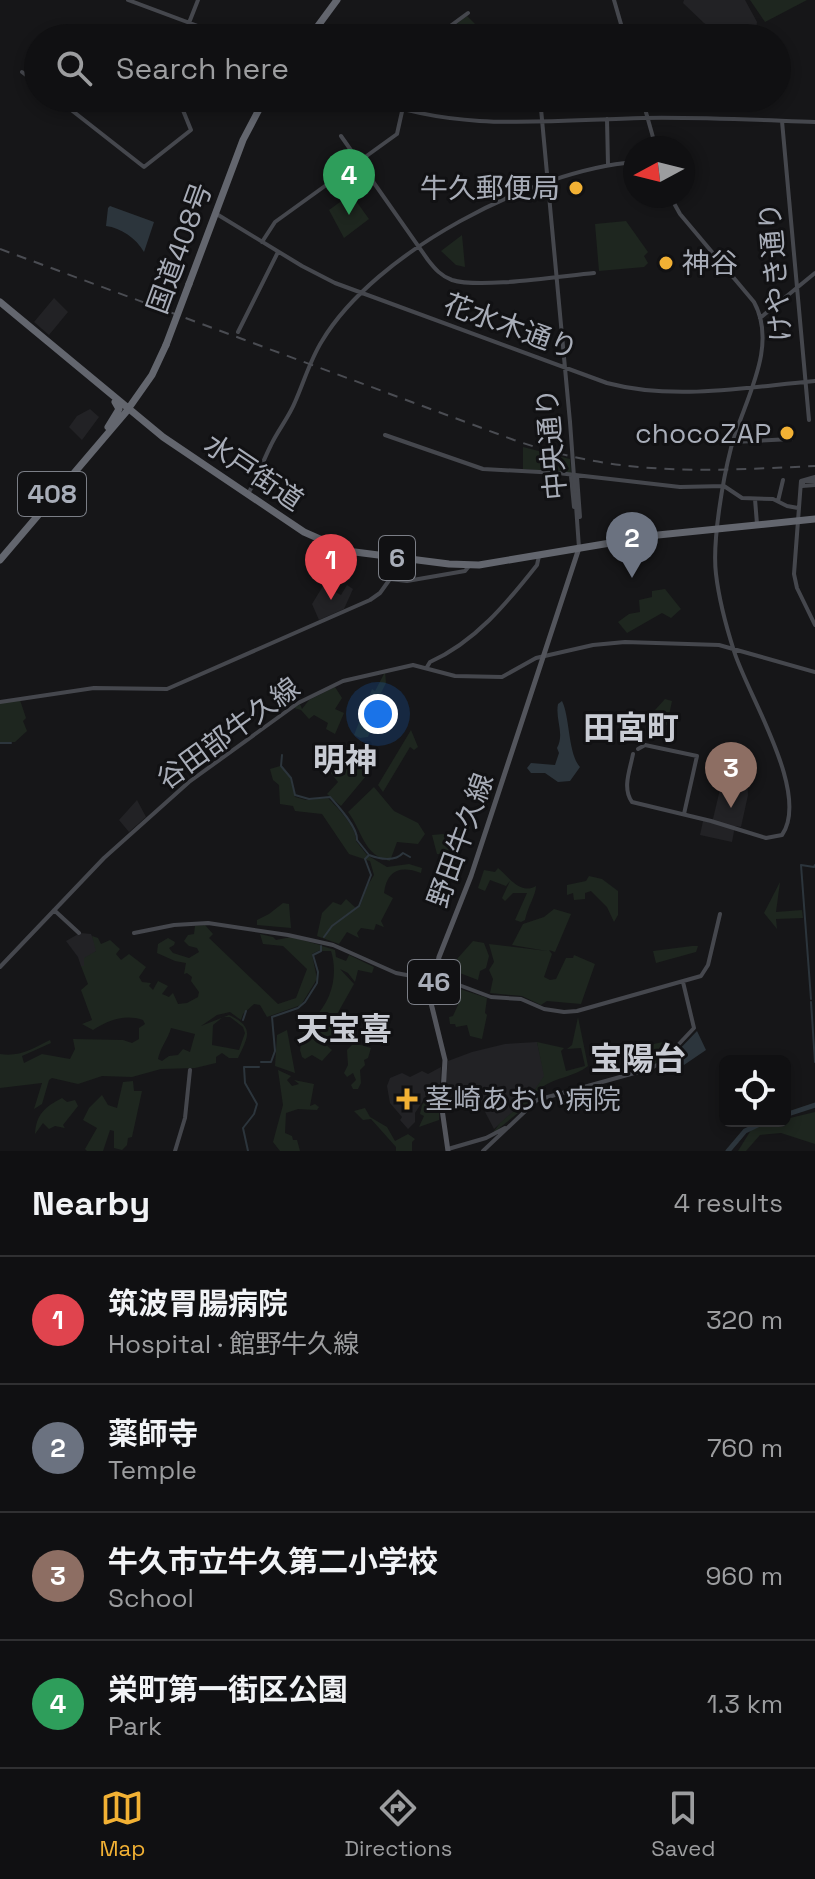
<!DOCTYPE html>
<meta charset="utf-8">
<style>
body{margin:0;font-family:"Space Grotesk","Noto Sans JP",sans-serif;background:#19191b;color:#f1f3f6}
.controls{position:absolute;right:24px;bottom:24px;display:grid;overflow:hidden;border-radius:12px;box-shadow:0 4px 12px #0003}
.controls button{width:72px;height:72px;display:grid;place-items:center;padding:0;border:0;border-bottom:2px solid #303032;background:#101012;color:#f1f3f6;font:40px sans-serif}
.compass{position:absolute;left:623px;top:136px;width:72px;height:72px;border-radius:50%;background:#101012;box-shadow:0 4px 12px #0003;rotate:263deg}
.you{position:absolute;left:378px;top:714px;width:28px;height:28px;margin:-20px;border:6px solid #fff;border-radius:50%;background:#1a73e8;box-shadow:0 0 0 12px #1a73e833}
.badge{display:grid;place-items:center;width:52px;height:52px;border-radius:50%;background:#f2b134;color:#fff;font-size:26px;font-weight:700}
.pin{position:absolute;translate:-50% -66px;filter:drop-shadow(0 2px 4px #0008)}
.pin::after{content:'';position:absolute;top:42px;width:28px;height:24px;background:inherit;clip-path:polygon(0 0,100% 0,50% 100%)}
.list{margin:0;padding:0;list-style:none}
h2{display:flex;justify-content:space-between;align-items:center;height:104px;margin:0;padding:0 32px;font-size:34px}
h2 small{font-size:26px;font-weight:400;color:#9c9d9f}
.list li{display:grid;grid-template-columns:52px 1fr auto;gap:24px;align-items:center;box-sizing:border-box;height:128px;padding:0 32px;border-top:2px solid #303032}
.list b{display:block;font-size:30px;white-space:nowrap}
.list p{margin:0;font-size:26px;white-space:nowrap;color:#9c9d9f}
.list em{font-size:26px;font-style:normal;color:#9c9d9f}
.icon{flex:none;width:44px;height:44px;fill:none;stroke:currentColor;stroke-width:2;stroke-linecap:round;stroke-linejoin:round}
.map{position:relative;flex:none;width:815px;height:1151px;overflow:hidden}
.search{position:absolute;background:#101012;box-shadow:0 4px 12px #0003;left:24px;right:24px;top:24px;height:88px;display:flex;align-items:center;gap:20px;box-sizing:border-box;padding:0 28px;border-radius:44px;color:#9c9d9f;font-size:30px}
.sheet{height:616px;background:#101012}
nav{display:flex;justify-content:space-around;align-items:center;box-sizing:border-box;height:112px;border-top:2px solid #303032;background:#101012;font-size:22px;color:#9c9d9f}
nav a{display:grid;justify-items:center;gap:4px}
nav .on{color:#f2b134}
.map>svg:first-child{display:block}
.built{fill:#222225}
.green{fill:#1e261f;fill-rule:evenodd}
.water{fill:#2c353c}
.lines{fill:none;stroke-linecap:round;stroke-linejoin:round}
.stream{stroke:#2c353c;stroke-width:2}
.river{stroke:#2c353c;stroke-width:5}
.secondary{stroke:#45474d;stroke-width:4}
.primary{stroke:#53555c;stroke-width:5}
.highway{stroke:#63666e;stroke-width:7}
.rail{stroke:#4a4c52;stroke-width:2;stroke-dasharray:10 8;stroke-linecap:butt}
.secondary-bridge{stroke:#45474d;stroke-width:4}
.highway-bridge{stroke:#63666e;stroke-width:7}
.poi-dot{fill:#f2b134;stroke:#111113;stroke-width:3}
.labels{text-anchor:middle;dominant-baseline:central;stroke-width:6;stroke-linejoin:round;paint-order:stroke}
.shield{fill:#111113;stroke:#7b7e86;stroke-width:2}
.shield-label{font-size:26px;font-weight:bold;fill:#a8adb8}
.poi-label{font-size:28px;fill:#a8adb8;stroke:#111113;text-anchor:end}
.street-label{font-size:28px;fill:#a8adb8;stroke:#111113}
.quarter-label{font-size:32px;font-weight:bold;fill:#c9ccd4;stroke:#111113}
</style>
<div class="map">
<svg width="815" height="1151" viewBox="0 0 815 1151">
<rect width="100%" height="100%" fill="#161618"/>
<path class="built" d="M684,0H745L757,22L754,38H734L722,35L704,23L683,3Z
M54,298L68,312L49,335L34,322Z
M90,409L99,417L82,440L69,427L77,416Z
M347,585L353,589L344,609L319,620L312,604L323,586L341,595Z
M743,754L746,761L748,795L741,827L735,826L732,842L700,835L703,821L712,823L727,760Z
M137,800L146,817L129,832L119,820Z
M80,933L91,934L97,947L96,951L84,966H81L78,957L66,941Z
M537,1042L545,1076L530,1097L494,1129L484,1110L470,1096L466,1085L444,1093L448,1061L472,1052L505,1044Z
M441,1067L440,1091L432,1092L426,1096L415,1113V1122L408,1129L400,1120L402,1117L390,1103L387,1086L390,1078L402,1073L410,1077L422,1071L428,1074Z"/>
<path class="green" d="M750,0H807L765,22Z
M467,16L489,38H438Z
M351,194L369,219L344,238L329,210Z
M626,221L648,252L644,256L648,263L644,267L599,271L595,224Z
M462,235L465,267L456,265L441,251Z
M523,447L570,459L571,473L523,469Z
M665,589L681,609L671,618L662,613L627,633L618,622L629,614L640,612L639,600L652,597V591Z
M385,672L386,683L372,711L377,714L375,717L370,715L364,729L370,731L368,737L360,738L354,735L372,689L375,691Z
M335,687L342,698L335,709L344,713L335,734L326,729L328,723L314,715L309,719L301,710L294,708L300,704L302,709L309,700Z
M665,699L672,701L667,725L635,719L655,710Z
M20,700L26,718L23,721L27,731L15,742H0V703Z
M411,730L418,747L414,750L410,747L383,792L378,785Z
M341,756L357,760L366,776L341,806L327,794L338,782L329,771L331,767L328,762L333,760L338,765L334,772L345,775L347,767L344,763H340Z
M280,766L290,777L295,797L306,800L328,798C338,808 357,828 356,841L367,855L387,867L409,864L422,868L421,873C399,865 387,871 384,893L393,898L381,921L384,927L376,924L374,930L361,928L357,933L359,938L347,932L339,944L317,936L322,913L333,902L341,905L346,899L356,908L360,906L368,885L374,875L370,861L349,854L322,814L295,811L293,806L280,804L279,785L273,780L270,769Z
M374,787L394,811L418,823L425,834L418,844L397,842L390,861C363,855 363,832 348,812Z
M466,823L470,824V829H466L464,845L455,860L446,854H437L432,835L443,834L450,838L453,831L465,829Z
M498,868C510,878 520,895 536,886C536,895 527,908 525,920L521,922L515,920L527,893H513L505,901L502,898L510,881L506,886L490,880L485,891L478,888L484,870L495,872Z
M589,876L602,879L618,891V915L614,922L607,907L591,891L585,893V899L574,900L573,893L567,895V885L586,881Z
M780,882L776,912L802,910L803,918L776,919L777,929L764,913Z
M283,903L289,904L291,928L257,925V920L269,914Z
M554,909L571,914L555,952L549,950L552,954L544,977L550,980L556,979L566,958H573L574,955L595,964L581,1004L547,1001L541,1005L522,996L490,993L493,979L489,970L494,962L489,944L547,951L512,945L523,924L544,917Z
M205,925L213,934L209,938L278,1004L296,998L307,969L283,946L263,944L260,934L273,937L276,940L291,937L320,945V950L312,954L317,979L301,1005L267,1017L260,1005L254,1004L243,1014L241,1020L230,1012L217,1015L201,1026L229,1015C255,1027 248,1037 238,1058H229L222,1053L216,1057V1063L195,1068L161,1069L132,1077L102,1076L78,1084L52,1078L49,1080L42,1104L34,1109L42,1083L0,1088V1054C20,1057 32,1049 50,1040L51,1043L22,1056L24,1063L42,1054L70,1059L75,1049L73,1039L123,1040L132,1043L139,1039V1028L145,1024L143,1020C124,1014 109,1020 93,1030L82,1024L92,1020L81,990L88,984L81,966H84V958L96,951L92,936L98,938L101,944L110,940L120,949L116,954L121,960L129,954L146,967L139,977L142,982L151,983L149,986L153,990L158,981L168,986L162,994L169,997L173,993L178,1004L187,1003L198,997L199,992L191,981L192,977L187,973L184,974L186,963L175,961L157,953L158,944L168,938L175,942L174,945L169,948L173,953L189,958L199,952L197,948L189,946L184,941L188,935L194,934L195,926ZM223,1017H230L243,1027L245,1033L239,1050L212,1045L213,1025ZM171,1028L195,1034L190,1052L183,1049L178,1055L169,1056L162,1061L158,1059C160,1048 168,1039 171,1028Z
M473,941L484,943L489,956L486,968L480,971L478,980L457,972L461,967L456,965L457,959Z
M322,946L335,950L336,957L346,961L349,955L374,967L372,973L358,970L355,982L348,973L340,969L354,984L336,1016L347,1023L350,1031L338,1030V1035L325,1044L332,1050L322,1061L312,1055L305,1059L302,1057L300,1050L304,1025C331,1009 339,976 331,951H322Z
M692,946H698L696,952L656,963L653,951Z
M454,987L487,998L485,1013L487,1015L482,1039L470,1036L467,1025L456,1027L455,1024H450L449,1017L453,1016L458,1005Z
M578,1017L588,1066C574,1077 557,1077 542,1087L540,1095L491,1135L500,1123L530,1097L544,1076L537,1042L564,1048L561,1051L566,1071L585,1066L581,1048L567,1049L572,1045Z
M287,1030L295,1073L275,1066L277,1035Z
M663,1042L666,1054L657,1063L646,1067L640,1047Z
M354,1043L371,1048L368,1058L364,1060L365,1065L360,1070L361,1083L358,1089H353L351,1085L356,1080L353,1073L347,1077L344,1073L348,1065L347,1050Z
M278,1070L291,1076L287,1080L292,1086L299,1084L294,1080L314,1084L310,1106L315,1104L319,1107L317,1110L298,1109L286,1113L285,1133L292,1136L293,1140H297L300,1151H280L273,1142L283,1105Z
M133,1081L134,1091H142L132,1137L128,1138L127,1145L122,1150L114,1148V1131L110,1130L103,1151H87L85,1149L97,1128L83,1120L89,1108L102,1095L108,1105L117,1108L123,1082Z
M439,1093V1120L419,1127L424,1116L420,1114L422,1105L431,1094Z
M62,1098L67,1102L75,1100L78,1106L63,1125L65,1128L55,1126L49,1129L43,1123L35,1134C36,1114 45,1107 62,1098Z
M365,1108L370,1117L387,1127L395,1141L408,1134L415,1139L412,1142V1151H396V1147L371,1119L363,1120L354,1111Z
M815,1112V1144L781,1133L760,1135L746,1151H738L751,1130L769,1123Z"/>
<path class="water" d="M110,206L154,222L144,252C136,238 121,228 106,226L108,208Z
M562,701C570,717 568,754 580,767L570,781L558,782L545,773H531L527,768L531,763L555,765L559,753L557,748C565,733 555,720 558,704Z
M697,1031L706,1050L684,1065L674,1055Z"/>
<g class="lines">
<path class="stream" d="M0,743H11
M282,755L281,766L291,778L295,795L309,799L330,797C339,807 358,828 357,840L369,855
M324,937L332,926L359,906L371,875L365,859L369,855C379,859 395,862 403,853L410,857
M811,999L801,865L814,867L815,865
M811,1002L815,1062
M243,1020L246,1011
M261,1062H271L275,1051L272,1017L298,1008L305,1002L317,983L318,972L313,955L321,951V946
M248,1151L243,1128L254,1114L257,1104L245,1083L244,1067H259"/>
<path class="river" d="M590,100V98
M785,1115L815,1105
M728,1151L745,1131L766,1121"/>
<path class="secondary" d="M128,0L230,38
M614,0L625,38
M183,38L198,0
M434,38L468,13
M22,72L38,84
M56,98L144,167L191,130L178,98
M370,98C456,133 553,120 643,118C701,117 758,120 815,122
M540,98L570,422
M642,98L656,148
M607,119L608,165
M782,121L809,420
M341,136L428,260C435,269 441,276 452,280C480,289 561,276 594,273
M215,213L302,266L335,283L607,383C675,401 746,387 815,381
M262,242L275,222L397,134L405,98
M760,318L815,273
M238,332L278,252
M385,435L483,469L558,473L680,487L724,486L742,498L773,499L787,506L798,508
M734,442L791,439
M571,476L574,507
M577,476L580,517
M815,477L801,481L794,574L797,588L815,625
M801,486L804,481H815
M802,486L815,485
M575,491L579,548
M248,494C257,478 263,461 271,445C278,430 289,417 295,402C304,382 310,360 322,341C375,252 533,170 635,162
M755,499L757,524
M778,501L783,480
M427,667L430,662C475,642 507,603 537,565L539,556
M0,702L94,688L167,689L370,600L380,593L390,579L407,581L465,571L470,565
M638,749L645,745L697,756L684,814
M633,754C630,770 622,788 632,802L711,821L766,838L782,835C811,793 747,694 734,651C726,626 719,600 716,574C712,542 723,479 731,448C743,402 779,348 754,302L680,214L670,196
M54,910L79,933
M134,933L174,925L208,923L288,935L333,945L396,973L459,985L491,997L521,999L544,1009L564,1012L577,1011L701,976L708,965L720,914
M0,967L104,858L189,782L298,703L343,681L413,665L455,676L502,677L536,658L593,645L625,642L719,645L815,672
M448,1149L486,1138L505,1128
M175,1151L185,1118L190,1070
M483,1151L537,1100L649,1069L661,1063L694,1028L683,982"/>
<path class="primary" d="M448,1151L442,1109L445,1060L431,1003L439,957L471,876L579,548"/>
<path class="highway" d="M309,38L337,0
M189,284L243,140L265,98
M0,302L163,437L304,532L347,551L449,564L479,565L658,535L815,519
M108,427L119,409L115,402
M0,560L126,412L152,375L166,345"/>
<path class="rail" d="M0,249L514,440C621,477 705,471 815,466"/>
<path class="secondary-bridge" d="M570,422L575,491"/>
<path class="highway-bridge" d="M166,345L189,284"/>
</g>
<g class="poi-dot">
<circle cx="576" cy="188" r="8"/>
<circle cx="666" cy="263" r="8"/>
<circle cx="787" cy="433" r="8"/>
<path d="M403 1087h8v8h8v8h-8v8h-8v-8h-8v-8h8z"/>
</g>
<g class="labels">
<g class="shield">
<rect x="18" y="472" width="68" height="44" rx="6"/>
<rect x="379" y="536" width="36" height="44" rx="6"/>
<rect x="408" y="960" width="52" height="44" rx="6"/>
</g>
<g class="shield-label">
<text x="52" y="494">408</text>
<text x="397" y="558">6</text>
<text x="434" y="982">46</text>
</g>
<g class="poi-label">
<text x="560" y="188">牛久郵便局</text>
<text x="682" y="263" text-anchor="start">神谷</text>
<text x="771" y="433">chocoZAP</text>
<text x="425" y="1099" text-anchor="start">茎崎あおい病院</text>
</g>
<g class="street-label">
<text transform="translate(179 248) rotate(-70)">国道408号</text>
<text transform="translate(775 272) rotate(-95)">けやき通り</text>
<text transform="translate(511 326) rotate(20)">花水木通り</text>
<text transform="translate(551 444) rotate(-95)">中央通り</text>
<text transform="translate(254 472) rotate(34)">水戸街道</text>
<text transform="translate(228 733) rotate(-36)">谷田部牛久線</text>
<text transform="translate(460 840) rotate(-70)">野田牛久線</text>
</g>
<g class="quarter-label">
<text x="631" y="728">田宮町</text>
<text x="345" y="760">明神</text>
<text x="344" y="1029">天宝喜</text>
<text x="638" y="1059">宝陽台</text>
</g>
</g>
</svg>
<div class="controls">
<button><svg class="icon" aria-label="locate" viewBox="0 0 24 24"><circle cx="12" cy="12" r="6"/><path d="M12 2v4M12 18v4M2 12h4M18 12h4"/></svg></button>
</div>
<svg class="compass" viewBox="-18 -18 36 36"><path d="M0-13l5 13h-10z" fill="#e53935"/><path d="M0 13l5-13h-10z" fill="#9c9d9f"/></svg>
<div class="you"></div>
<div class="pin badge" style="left:331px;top:600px;background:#e0444e">1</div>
<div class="pin badge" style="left:632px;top:578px;background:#6b7280">2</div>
<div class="pin badge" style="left:731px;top:808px;background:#8d6e63">3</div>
<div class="pin badge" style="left:349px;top:215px;background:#2e9e5b">4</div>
<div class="search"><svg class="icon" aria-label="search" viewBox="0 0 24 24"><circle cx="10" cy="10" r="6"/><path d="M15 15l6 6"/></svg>Search here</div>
</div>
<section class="sheet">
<h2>Nearby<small>4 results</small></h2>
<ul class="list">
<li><span class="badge" style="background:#e0444e">1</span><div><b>筑波胃腸病院</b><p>Hospital · 館野牛久線</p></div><em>320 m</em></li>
<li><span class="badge" style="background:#6b7280">2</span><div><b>薬師寺</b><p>Temple</p></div><em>760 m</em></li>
<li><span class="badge" style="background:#8d6e63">3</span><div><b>牛久市立牛久第二小学校</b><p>School</p></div><em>960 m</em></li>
<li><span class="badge" style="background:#2e9e5b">4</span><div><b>栄町第一街区公園</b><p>Park</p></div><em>1.3 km</em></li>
</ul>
</section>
<nav>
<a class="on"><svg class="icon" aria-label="map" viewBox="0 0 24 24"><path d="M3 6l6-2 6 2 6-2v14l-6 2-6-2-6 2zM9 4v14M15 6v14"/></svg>Map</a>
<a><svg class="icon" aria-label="directions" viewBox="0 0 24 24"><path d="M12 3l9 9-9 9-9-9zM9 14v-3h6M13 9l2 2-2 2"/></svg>Directions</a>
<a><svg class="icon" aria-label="saved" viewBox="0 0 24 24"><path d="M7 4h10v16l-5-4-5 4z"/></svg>Saved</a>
</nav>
